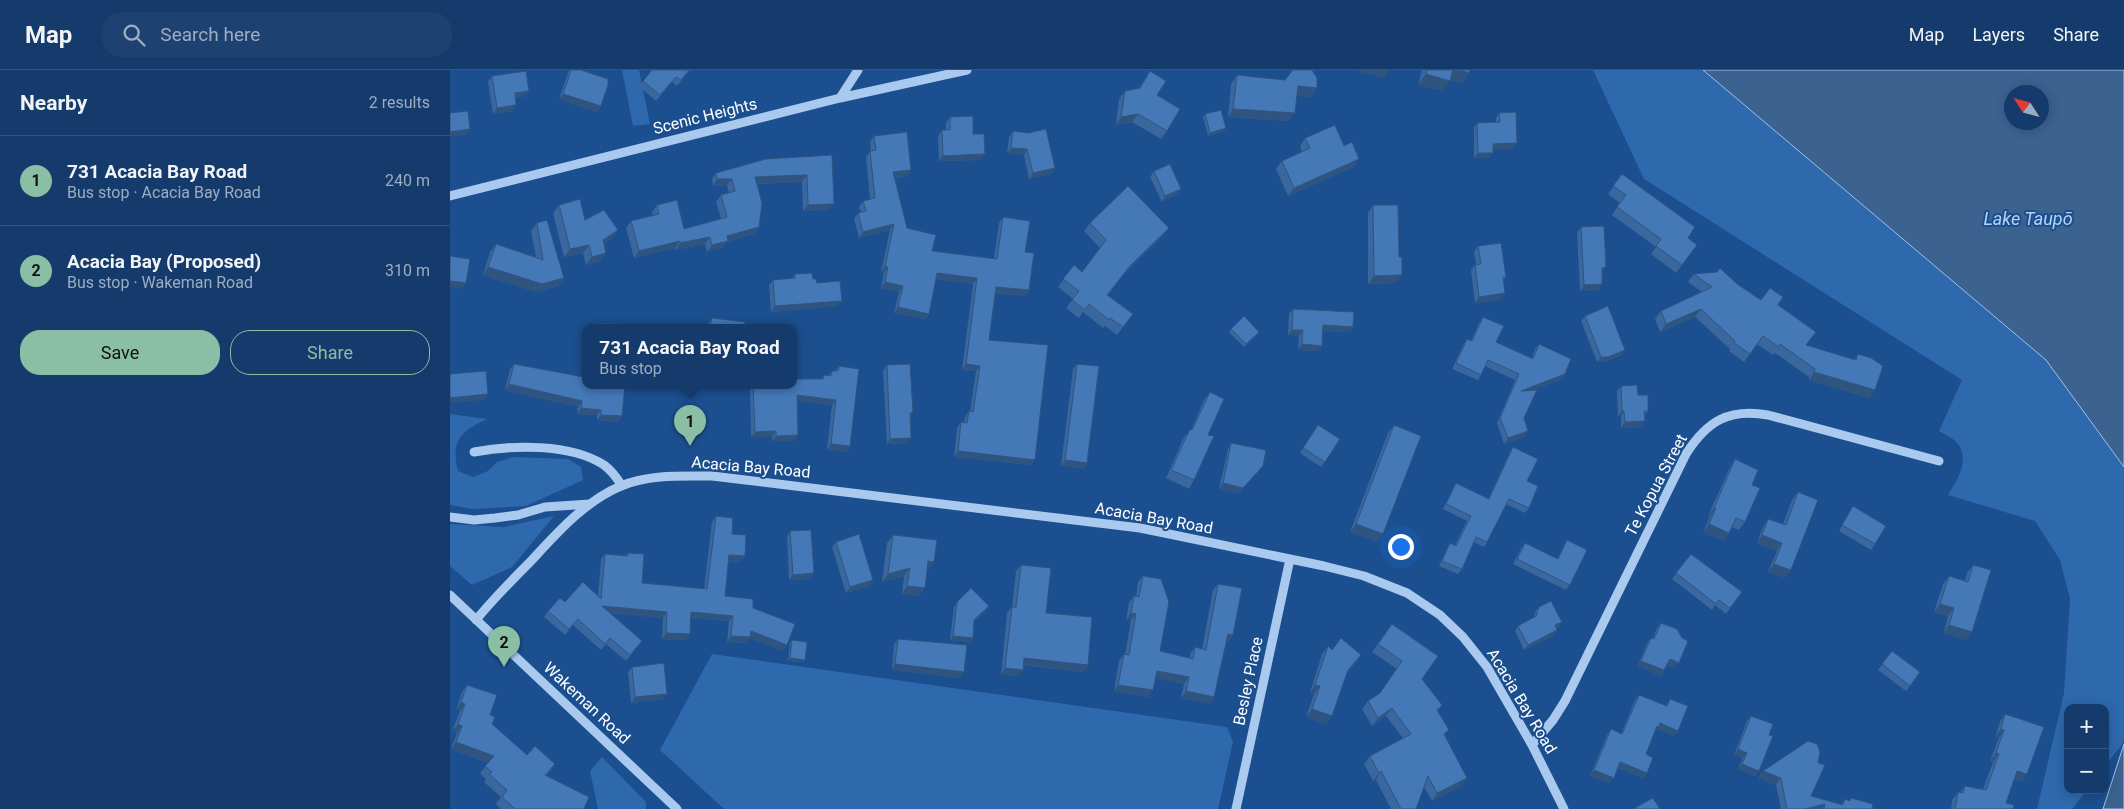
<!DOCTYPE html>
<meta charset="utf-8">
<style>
body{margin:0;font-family:Roboto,sans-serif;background:#1d4271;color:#f1f3f6}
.controls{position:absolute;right:15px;bottom:15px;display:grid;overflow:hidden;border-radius:10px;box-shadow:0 2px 12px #0003}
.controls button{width:45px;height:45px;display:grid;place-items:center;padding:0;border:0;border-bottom:1px solid #33557e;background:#143b6b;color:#f1f3f6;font:25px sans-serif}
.compass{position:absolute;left:1554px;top:15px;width:45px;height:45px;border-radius:50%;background:#143b6b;box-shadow:0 2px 12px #0003;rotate:306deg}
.you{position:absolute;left:950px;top:476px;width:18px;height:18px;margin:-12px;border:4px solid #fff;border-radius:50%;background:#1a73e8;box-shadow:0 0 0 8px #1a73e833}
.badge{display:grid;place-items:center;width:32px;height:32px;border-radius:50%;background:#8abfa5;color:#111;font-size:16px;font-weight:700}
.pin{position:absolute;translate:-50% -41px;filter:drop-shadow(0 1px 2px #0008)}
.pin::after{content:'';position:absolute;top:26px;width:18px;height:15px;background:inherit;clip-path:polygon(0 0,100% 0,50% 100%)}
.popup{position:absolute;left:132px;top:254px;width:215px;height:65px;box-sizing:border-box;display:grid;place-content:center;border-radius:10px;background:#143b6b;filter:drop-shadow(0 1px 4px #0005);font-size:16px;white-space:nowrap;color:#9dadc1}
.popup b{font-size:19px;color:#f1f3f6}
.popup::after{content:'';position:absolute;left:50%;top:100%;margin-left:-10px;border:10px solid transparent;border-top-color:#143b6b}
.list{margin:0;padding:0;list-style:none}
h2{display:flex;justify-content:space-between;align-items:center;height:65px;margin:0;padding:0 20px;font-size:21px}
h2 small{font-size:16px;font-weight:400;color:#9dadc1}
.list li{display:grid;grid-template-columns:32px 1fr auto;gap:15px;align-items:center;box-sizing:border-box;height:90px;padding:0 20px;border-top:1px solid #33557e}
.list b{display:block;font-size:19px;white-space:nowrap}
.list p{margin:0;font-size:16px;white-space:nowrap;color:#9dadc1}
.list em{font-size:16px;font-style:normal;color:#9dadc1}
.actions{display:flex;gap:10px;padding:15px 20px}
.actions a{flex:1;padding:11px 0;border:1px solid #8abfa5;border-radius:20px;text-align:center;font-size:18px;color:#8abfa5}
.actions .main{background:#8abfa5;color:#111}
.icon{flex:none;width:28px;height:28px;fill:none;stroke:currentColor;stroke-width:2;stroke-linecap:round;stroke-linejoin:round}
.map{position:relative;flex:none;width:1674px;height:739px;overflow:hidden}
header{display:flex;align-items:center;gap:30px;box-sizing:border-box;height:70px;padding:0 25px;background:#143b6b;border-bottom:1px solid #33557e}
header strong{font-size:24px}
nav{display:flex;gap:28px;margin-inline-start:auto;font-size:18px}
.search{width:350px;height:45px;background:#1d4271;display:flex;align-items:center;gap:12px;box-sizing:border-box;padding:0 18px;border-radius:20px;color:#9dadc1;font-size:19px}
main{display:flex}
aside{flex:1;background:#143b6b}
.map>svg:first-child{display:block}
.green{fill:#2e69ad}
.water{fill:#3c6290;stroke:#9cc4f0;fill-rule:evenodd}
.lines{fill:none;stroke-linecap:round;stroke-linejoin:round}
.minor{stroke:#a9c9ee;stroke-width:9}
.wall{fill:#3a679d}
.shaded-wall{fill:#305480}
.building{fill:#4478b7;stroke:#305480}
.labels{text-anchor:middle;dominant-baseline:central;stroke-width:4;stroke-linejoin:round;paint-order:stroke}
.street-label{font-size:16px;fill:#fff;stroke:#1b4f8f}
.water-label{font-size:18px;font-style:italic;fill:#b5d3f5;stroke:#1b4f8f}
</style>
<header>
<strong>Map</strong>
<div class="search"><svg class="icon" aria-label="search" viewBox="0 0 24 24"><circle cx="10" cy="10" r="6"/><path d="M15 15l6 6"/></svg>Search here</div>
<nav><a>Map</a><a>Layers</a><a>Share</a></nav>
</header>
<main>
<aside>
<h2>Nearby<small>2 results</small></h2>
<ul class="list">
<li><span class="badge">1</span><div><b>731 Acacia Bay Road</b><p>Bus stop · Acacia Bay Road</p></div><em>240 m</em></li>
<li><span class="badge">2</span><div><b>Acacia Bay (Proposed)</b><p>Bus stop · Wakeman Road</p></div><em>310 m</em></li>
</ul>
<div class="actions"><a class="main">Save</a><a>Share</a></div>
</aside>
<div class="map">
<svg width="1674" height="739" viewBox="0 0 1674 739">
<rect width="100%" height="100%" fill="#1b4f8f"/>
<path class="green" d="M172,0H189L200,54L183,56Z
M1143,0H1253L1596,290L1674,397V672L1655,696V638H1618V720H1637L1622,739H1587L1614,623L1620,529L1610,490L1585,451L1498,425C1507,410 1520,391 1508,374C1505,369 1495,365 1489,361L1512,310L1194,109Z
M0,344L37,349C12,361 0,370 8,401L23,407L38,401L47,392L63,387L118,389L131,397L133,410L76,436L22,439L0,435Z
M104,446L62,497L22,515L0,496V454L54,457Z
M262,584L777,657L783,672L768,739H274L210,680Z
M152,687L196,732V739H148L140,701Z"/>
<path class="water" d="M1253,0H1674V397L1596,290ZM1562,22H1592V52H1562Z
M1674,674V739H1653Z"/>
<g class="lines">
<path class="minor" d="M390,28L408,0
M0,126L390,28L517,0
M24,382C62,375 120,373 154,395C161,400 167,408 172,416
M0,447L24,450L45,448L68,445L95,437L140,434
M0,525L227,739
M26,550C43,529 62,510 81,491C107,463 135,431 171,416C199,404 233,406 262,406L690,458L874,496L914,506L957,523L990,545L1013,567L1037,597L1082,675L1114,739
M1082,675L1103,650L1115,631L1236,384C1257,351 1279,338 1318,345L1489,391
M786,739L840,489"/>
</g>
<path class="wall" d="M119,0H131L151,36L147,42L109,29L118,3Z
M240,0L227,16L222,12L206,31L189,16L193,11Z
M972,0H1020L1012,13L1000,10L993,21L968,15Z
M700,1L717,61L711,69L682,52L666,55L669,29L675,21L689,18Z
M787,5L861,27L847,25L839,51L778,47L781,14Z
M42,6L79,21L75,26L65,28L63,41L43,44L38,12Z
M1049,43L1063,79H1043V83L1039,88H1024V58L1027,53L1046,52V48Z
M755,44L776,58L774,61L758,66L753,47Z
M500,47L523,64L531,90L489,91L488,66L492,60H496V53Z
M563,61L578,63L605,98L601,104L579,109L574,85L557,83L559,67Z
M424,66L461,100L457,106L445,108L457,158L482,181L544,189L549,153L553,147L575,182L579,220L575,226L545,223L539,270L581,395L504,387L507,358L511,352H514L515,347L519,341L520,342L526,301L512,300L523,214L486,209L479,244L475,249L444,243L449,222L431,218L434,203L431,202L440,160L409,168L404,149L408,143L411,142L409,137L413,131L420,129L416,87L420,81H421L420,72Z
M855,68L904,97L838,126L826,99L832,91L852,82L850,76Z
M382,85L379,140L353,141L352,112L307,114L309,157L304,164L277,172L273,177L257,182L255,174L226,180L225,178L184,188L176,158L181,151L203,146L202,142L207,135L234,159L271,149L266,132L271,125L279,123L277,115L263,116L262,109L266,103Z
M704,101L731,119L727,124L712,132L700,107Z
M1172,104L1238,168L1247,175L1226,203L1201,184L1206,177L1162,145L1170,133L1158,124Z
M109,135L162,168L154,174L156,183L150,191L136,195L133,183L114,187L103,143Z
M923,135L946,213L918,214V143Z
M87,153L114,208L108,216L86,222L33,205L40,182L46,174L86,187L81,161Z
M640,153L713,166L674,204L658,225L683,244L667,265L655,256L653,258L633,242L629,248L616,238L623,229L608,217L624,195L632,202L650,178L634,161Z
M1131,157L1153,203L1149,220L1130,221L1127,163Z
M1028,176L1056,207L1053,210L1055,223L1051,229L1025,233L1021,200L1025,195L1026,194L1024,182Z
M345,204L363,209L388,236L321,242L319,215L323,210L342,208Z
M1244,204L1287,214L1311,230L1328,235L1356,275L1404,290L1408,284L1425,320L1419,328L1359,310V307L1325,283L1323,285L1307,274L1294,292L1279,281L1280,279L1245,247L1210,262L1205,249L1211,241L1252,222L1238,212Z
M843,239L903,257L899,262L873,261L872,276L868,281L848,280L849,266L838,265L839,244Z
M1135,246L1175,280L1171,285L1154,292H1147L1131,251Z
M1033,247L1046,272L1082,288L1085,279L1089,274L1115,304L1111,309L1083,320L1074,348V367L1054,374L1047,353L1065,310L1035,296L1031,305L1028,310L1002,299L1013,275L1017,269L1021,271L1029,253Z
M262,248L294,257H256L257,255Z
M781,259L809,262L794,277L779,262Z
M64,294L133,307L134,305L172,346L168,352L147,350V345L127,344L128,337L55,320L60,299Z
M627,294L637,393L634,399L611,396L623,299Z
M437,295L463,342L460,346L461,368L457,373L437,374L433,301Z
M389,296L400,376L397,382L377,380L382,335L347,331L345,371H322V367H301L300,319L303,315H344L371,309L374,305L378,306L382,301H385Z
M1171,316L1188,325L1198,341L1194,346L1191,357L1171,358V346H1168L1167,321Z
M760,322L758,365L744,410L739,419L716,408L734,367L741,360L754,330Z
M868,355L890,369L871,397L850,383Z
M944,355L928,472L900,462L938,363Z
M781,373L813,396L809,401L789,423L769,419L778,379Z
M1063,377L1077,411L1079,438L1075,443L1056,434L1037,472L1034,477L1024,472L1012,499L1008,504L989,496L997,478L1000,473L1005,475L1017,451L993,439L1003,418L1006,413L1038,429L1060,382Z
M1285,389L1302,415L1295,452L1289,460L1282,457L1279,463L1274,471L1253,462L1260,447L1258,446L1280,397Z
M1348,422L1335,508L1318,502L1327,481L1307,473L1313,457L1318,449L1333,454L1342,430Z
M1403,436L1425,474L1421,480L1389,461Z
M266,446L282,464L291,492L278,491L275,526L303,538L333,581L300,568L296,573L277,572L279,551L241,548L236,570L212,569L213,548L160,543L192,571L176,591L156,574L151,580L123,555L115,565L94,547L98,541L115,532L148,526L151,489L155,484L176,485L178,483L192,513L254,519L262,452Z
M340,461L360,509L339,510L337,467Z
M443,465L479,500H477L469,526L452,524L454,506L432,512L437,473Z
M1117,470L1120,515L1116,520L1063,494L1071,478L1075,473L1107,489L1114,476Z
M386,472L423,510L419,516L396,523L382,477Z
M1241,484L1292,522L1276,544L1265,535L1262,540L1222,509Z
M571,495L596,543L633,602L573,595V600L568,606L551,605L557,543L562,537L566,501Z
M1523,495L1517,570L1494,563L1498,546L1484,542L1493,514L1499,506L1515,511L1517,503Z
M693,506L710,581L740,588V584L745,577L752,579L763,520L768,514L779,572L776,571L764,627L760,634L731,628L734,614L705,608L698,627L664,621L669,591L674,584L675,585L681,550H676L679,533L684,526L686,527L688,512Z
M507,532L536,541L524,552L520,572L500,570L504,537Z
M1089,537L1112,552L1108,558H1106L1107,560L1103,566L1074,580L1065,561L1068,556L1084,548L1085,542Z
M1211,553L1225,598L1217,595L1211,606L1188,596L1197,573L1201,568H1203L1207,558Z
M942,554L972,609L992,635L988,641L1011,716L982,731L974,717L966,739H941L926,710L923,711L914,694L920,686L953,668L936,646L922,656L912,639L918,631L930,623L947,599L922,582Z
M448,569L510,608L442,600L444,574Z
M342,570L355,590L353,592L338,591L340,573Z
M878,576L882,580L906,593L897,603L877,654L856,647L864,624L860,623L872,584Z
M1442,581L1470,602L1456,621L1428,600Z
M182,597L213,629L181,633L178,602Z
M17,615L40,645L42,654L77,685L105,694L96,706L134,739H51L46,734L51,727L34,712L36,709L30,703L38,693L1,679L7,663L2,661L10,641L6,640L12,622Z
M1189,625L1216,636L1220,629L1228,661L1224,666L1207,659L1204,662L1196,684L1197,703L1193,708L1168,698L1160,713L1140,706L1157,665L1161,659L1171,664L1185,630Z
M1555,644L1572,712L1564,710L1556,733L1563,739H1501L1502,730L1508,722L1510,723L1515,716L1533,719L1543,692L1540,691L1549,668L1545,667L1550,652Z
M1301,646L1319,665L1305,706L1288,699L1293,688L1284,685L1297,651Z
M1358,671L1361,726L1391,735L1395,729L1400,731L1401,728L1426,739H1331L1326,715L1308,708L1313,701Z"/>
<path class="shaded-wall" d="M910,0H940L934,8L909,2Z
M1002,0H1009L1019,3L1012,13L996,9Z
M976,4L1000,11L993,21L968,15Z
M848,16L867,18L861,27L843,24Z
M79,21L75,26L61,29L65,23Z
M113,24L151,36L147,42L109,29Z
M66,35L63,41L43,44L47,38Z
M783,39L845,43L839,51L778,47Z
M688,44L682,52L666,55L671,47Z
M776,58L774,61L758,66L760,63Z
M20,59L16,65L0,67V62Z
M1067,73L1063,79L1039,80L1043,74Z
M561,78L577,79L574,85L557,83Z
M1028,83H1043L1039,88H1024Z
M535,84L531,90L489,91L493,86Z
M909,89L904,97L838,126L844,118Z
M605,98L601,104L579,109L583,103Z
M461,100L457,106L439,108L443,102Z
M357,105L352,112L300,114L305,107Z
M267,109H282L277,115L263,116Z
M731,119L727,124L712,132L715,126Z
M384,134L379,140L353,141L358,135Z
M444,154L440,160L409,168L413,162Z
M309,157L304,164L277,172L273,177L257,182L262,175L277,166Z
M719,158L713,166L674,204L652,233L680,196Z
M168,160L162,168L147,178L153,170Z
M260,167L255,174L226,180L230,173Z
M230,171L225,178L184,188L189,181Z
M139,175L133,183L114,187L120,179Z
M156,183L150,191L136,195L142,187Z
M435,196L438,197L434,203L431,202Z
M38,197L114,208L108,216L86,222L33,205Z
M1156,197L1153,203H1148L1152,198Z
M487,203L527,208L523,214L483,209Z
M952,205L946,213L918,214L924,206Z
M0,211L16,213L12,219L0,217Z
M435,212L453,216L449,222L431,218Z
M1152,214L1149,220L1130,221L1134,215Z
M546,217L579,220L575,226L542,222Z
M1055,223L1051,229L1025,233L1029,227Z
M392,231L388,236L321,242L325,236Z
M448,237L479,244L475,249L444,243Z
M1251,239L1245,247L1210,262L1216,254Z
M873,255L903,257L899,262L869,261Z
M842,260H853L849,266L838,265Z
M852,274L872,276L868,281L848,280Z
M1175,280L1171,285L1154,292H1147L1151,287Z
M516,294L530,296L526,301L512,300Z
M1364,302L1425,320L1419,328L1359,310Z
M1115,304L1111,309L1068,326L1071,321Z
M59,314L132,331L128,337L55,320Z
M38,324L34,330L0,333V328Z
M347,325L386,330L382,335L344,331Z
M131,338L151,340L147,345L127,344Z
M1172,341H1174L1171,346H1168Z
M151,345L172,346L168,352L147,350Z
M1195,351L1191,357L1171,358L1175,352Z
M326,361L322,367H301L305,362Z
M1078,361L1074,367L1054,374L1058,368Z
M348,365L345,371H322L326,366Z
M461,368L457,373L437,374L440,369Z
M381,374L400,376L397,382L377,380Z
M508,381L585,390L581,395L504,387Z
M615,390L637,393L634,399L611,396Z
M813,396L809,401L789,423L769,419L773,413Z
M1264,438H1266L1260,447L1258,446Z
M906,454L933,464L928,472L900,462Z
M1259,454L1279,463L1274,471L1253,462Z
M1312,465L1332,473L1327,481L1307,473Z
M279,485L295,486L291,492L275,491Z
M478,491L484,492L479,500L473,499Z
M1324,494L1341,500L1335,508L1318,502Z
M460,498L454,506L432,512L438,504Z
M364,503L360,509L339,510L343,505Z
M423,510L419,516L396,523L400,517Z
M457,516L475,518L469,526L452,524Z
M1490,534L1504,538L1498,546L1484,542Z
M152,536L217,542L213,548L148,542Z
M539,536L536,541L521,555L524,550Z
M241,542L283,546L279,551L237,548Z
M681,543L686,544L681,550H676Z
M1112,552L1108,558L1101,561L1105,555Z
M1499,555L1522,562L1517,570L1494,563Z
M1107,560L1103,566L1074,580L1078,575Z
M301,561L337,575L333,581L300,568L296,573L277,572L281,566Z
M216,563L240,564L236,570L212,569Z
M778,564L783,565L779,572L773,571Z
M503,566L523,568L520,572L500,570Z
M911,585L906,593L893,608L898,600Z
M340,588L355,590L353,592L338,591Z
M574,588L638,595L633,602L570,594Z
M1220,589L1229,593L1225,598L1216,594Z
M1191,591L1214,600L1211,606L1188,596Z
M445,594L514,602L510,608L442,600Z
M555,598L573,600L568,606L551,605Z
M707,601L739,607L734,614L702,608Z
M668,615L703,620L698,627L664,621Z
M865,615L870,616L864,624L860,623Z
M736,621L764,627L760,634L731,628Z
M217,624L213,629L181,633L185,627Z
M11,632L15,634L10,641L6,640Z
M942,638L936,646L922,656L928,648Z
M862,639L882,646L877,654L856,647Z
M1210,653L1228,661L1224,666L1207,659L1205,662L1203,661L1207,656Z
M8,654L12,656L7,663L2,661Z
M1551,659L1554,660L1549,668L1545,667Z
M6,672L44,686L39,693L1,679Z
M1288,679L1297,683L1293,688L1284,685Z
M1546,683L1549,684L1543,692L1540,691Z
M1170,692L1197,703L1193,708L1166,697Z
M1292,694L1309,701L1305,706L1288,699Z
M1144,700L1164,708L1160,713L1140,706Z
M931,701L926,710L923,711L929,703Z
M1313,701L1331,708L1326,715L1308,708Z
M1567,701L1577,704L1572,712L1562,709Z
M1017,708L1011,716L982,731L987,723Z
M1375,734L1372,739H1355Z"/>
<path class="building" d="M121,0H131L158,9V15L151,36L113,24Z
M202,0H239L231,10L226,7L210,25L193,11Z
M843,0H862L867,8V18L848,16L845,43L783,39L787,5L835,10Z
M977,0H1003L1000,11L976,4Z
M1009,0H1020L1019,3Z
M76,1L79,21L65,23L66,35L47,38L42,6Z
M700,1L716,11L707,25L730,39L717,61L688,44L671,47L675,21L690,18Z
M771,40L776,58L760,63L755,44Z
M18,41L20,59L0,62V43Z
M1066,42L1067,73L1043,74V83H1028L1027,53L1050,52L1049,43Z
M523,46V64H534L535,84L493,86L492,60H500V47Z
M885,55L894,76L902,72L909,89L844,118L832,91L860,78L855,68Z
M596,59L605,98L583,103L577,79L561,78L563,61L578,63Z
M457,62L461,100L443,102L457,158L486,165L482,181L547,189L553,147L580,151L575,182L584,183L579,220L546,217L539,270L598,275L585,390L508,381L511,352L517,353L519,341L523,342L530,296L516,294L527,208L487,203L479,244L448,237L453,216L435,212L438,197L435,196L444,154L413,162L408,143L416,141L413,131L425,128L420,81L426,80L424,66Z
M382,85L384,134L358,135L357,105L305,107L312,133L309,157L277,166L278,171L262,175L260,167L230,173V171L189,181L181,151L209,144L207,135L227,130L234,159L277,147L271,125L285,121L282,109H267L266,103L316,89Z
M720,94L731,119L715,126L704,101Z
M1172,104L1245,157L1238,168L1247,175L1232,195L1206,176L1211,169L1167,137L1176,125L1163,116Z
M678,116L719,158L680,196L657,225L683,244L673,257L660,248L659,250L639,234L635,240L622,230L629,221L613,209L624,195L632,202L656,170L640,153Z
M130,129L135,150L154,140L168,160L153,170L156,183L142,187L139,175L120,179L109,135Z
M923,135H948L949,187H952V205L924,206Z
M97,150L114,208L92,214L38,197L46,174L93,190L87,153Z
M1154,156L1156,197L1152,198V214L1134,215L1131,157Z
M1051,173L1056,207H1053L1055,223L1029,227L1025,195L1031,194L1028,176Z
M0,186L20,189L16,213L0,211Z
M1270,198L1287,214L1311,230L1320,218L1333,227L1328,235L1366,262L1356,275L1406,290L1408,284L1421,288L1433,296L1425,320L1364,302L1365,299L1330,274L1329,277L1313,266L1300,284L1284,273L1285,271L1251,239L1216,254L1211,241L1262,217L1244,204L1267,202Z
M362,203L363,209H366L367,213L390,211L392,231L325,236L323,210L345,208V204Z
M1158,236L1175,280L1158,287H1151L1135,246Z
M843,239L904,242L903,257L873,255L872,276L852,274L853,260H842Z
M794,246L809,262L796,274L781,259Z
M1033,247L1054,256L1046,272L1083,289L1089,274L1121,289L1115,304L1071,321L1087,320L1074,348L1078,361L1058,368L1050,348L1069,304L1038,290L1031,305L1006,293L1017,269L1022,271Z
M262,248L295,252L294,257H260Z
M149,253L180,255V257H149Z
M64,294L134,307V305H136V315H175L172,346L151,345V340L131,338L132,331L59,314Z
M460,294L463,342L460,343L461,368L440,369L437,295Z
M627,294L649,296L637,393L615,390Z
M389,296L409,299L400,376L381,374L386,330L347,325L348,365L326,366V361L305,362L303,315H344V309H373L374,305L381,306L382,301H388Z
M36,301L38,324L0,328V304Z
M1187,315L1188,325H1198V341H1194L1195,351L1175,352L1174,341H1172L1171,316Z
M760,322L774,329L758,365L764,366L744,410L721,400L740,359L742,360Z
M868,355L890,369L875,392L853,378Z
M944,355L971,366L933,464L906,454Z
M781,373L816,380L813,396L793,418L773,413Z
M1063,377L1088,389L1077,411L1088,416L1079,438L1059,429L1037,472L1026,467L1012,499L992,491L1000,473L1006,476L1021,446L996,434L1006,413L1039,429Z
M1285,389L1308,400L1302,415L1310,418L1295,452L1286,448L1279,463L1259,454L1266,438H1264Z
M1348,422L1368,430L1341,500L1324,494L1332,473L1312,465L1318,449L1336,455Z
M1403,436L1436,456L1425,474L1392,455Z
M266,446L283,448L282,464L296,465L295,486L279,485L275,526L303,529V538L345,554L337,575L301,561L300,567L281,566L283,546L241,542L240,564L216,563L217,542L152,536L192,571L180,585L160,568L155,574L128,549L119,559L98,541L110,528L115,532L133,512L151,529L155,484L178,486V483L194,484L192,513L257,519Z
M361,460L364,503L343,505L340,461Z
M409,464L423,510L400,517L386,472Z
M443,465L487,470L484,492L478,491L475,518L457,516L460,498L438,504Z
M1117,470L1137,480L1120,515L1067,489L1075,473L1108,489Z
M1241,484L1292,522L1280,538L1269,530L1266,534L1226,503Z
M571,495L601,498L596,543L642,547L638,595L574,588L573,600L555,598L562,537H566Z
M1523,495L1541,500L1522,562L1499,555L1504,538L1490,534L1499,506L1518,512Z
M693,506L711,509L719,532L710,581L743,589L745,577L756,580L768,514L792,518L783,565L778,564L764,627L736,621L739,607L707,601L703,620L668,615L674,584L679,585L686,544L681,543L684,526L689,527Z
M521,518L539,536L524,550L523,568L503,566L507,532Z
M1101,531L1112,552L1105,555L1107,560L1078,575L1068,556L1086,546L1089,537Z
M1211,553L1227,559L1232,568L1238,571L1229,593L1220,589L1214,600L1191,591L1201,568L1204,569Z
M942,554L988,586L972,609L992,635L987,640L999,660L994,664L1017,708L987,723L978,706L966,739H951L931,701L929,703L920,686L961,664L942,638L928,648L918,631L930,623L952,591L928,574Z
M891,568L911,585L898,600L882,646L862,639L870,616L865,615L878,576L882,580Z
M448,569L517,575L514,602L445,594Z
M342,570L357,572L355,590L340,588Z
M1442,581L1470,602L1460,616L1432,594Z
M214,593L217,624L185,627L182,597Z
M17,615L47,625L40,645L45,647L42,654L77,685L85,676L105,694L95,705L139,727L134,739H65L52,727L57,720L39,704L42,702L35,696L44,686L6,672L12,656L8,654L15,634L11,632Z
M1189,625L1217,636L1220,629L1238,636L1228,661L1210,653L1209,657L1207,656L1196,684L1203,688L1197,703L1170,692L1164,708L1144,700L1161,659L1172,664Z
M1555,644L1594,657L1577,704L1567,701L1556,733L1564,735L1563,739H1505L1508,722L1513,723L1515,716L1536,720L1549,684L1546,683L1554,660L1551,659Z
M1301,646L1323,654L1319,665L1323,666L1309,701L1292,694L1297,683L1288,679Z
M1358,671L1367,674L1370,682L1368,693L1375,695L1361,726L1393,735L1395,729L1400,731L1401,728L1423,734L1422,738L1426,739H1374L1375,734L1355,739H1337L1331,708L1313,701Z
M1203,728L1210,739H1183Z"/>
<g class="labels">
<g class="street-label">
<text transform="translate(255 46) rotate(-14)">Scenic Heights</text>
<text transform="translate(301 397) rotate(5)">Acacia Bay Road</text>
<text transform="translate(1206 415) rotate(-62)">Te Kopua Street</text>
<text transform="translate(704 448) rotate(10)">Acacia Bay Road</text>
<text transform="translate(798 611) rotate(-78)">Besley Place</text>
<text transform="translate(1072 631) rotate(59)">Acacia Bay Road</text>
<text transform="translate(137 633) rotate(43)">Wakeman Road</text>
</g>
<g class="water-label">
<text x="1578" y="148">Lake Taupō</text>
</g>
</g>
</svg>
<div class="controls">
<button>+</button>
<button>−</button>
</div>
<svg class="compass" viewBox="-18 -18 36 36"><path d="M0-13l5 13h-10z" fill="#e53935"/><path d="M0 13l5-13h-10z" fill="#9dadc1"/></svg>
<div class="you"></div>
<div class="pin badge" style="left:240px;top:376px">1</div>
<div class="popup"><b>731 Acacia Bay Road</b>Bus stop</div>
<div class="pin badge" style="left:54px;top:597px">2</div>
</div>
</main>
